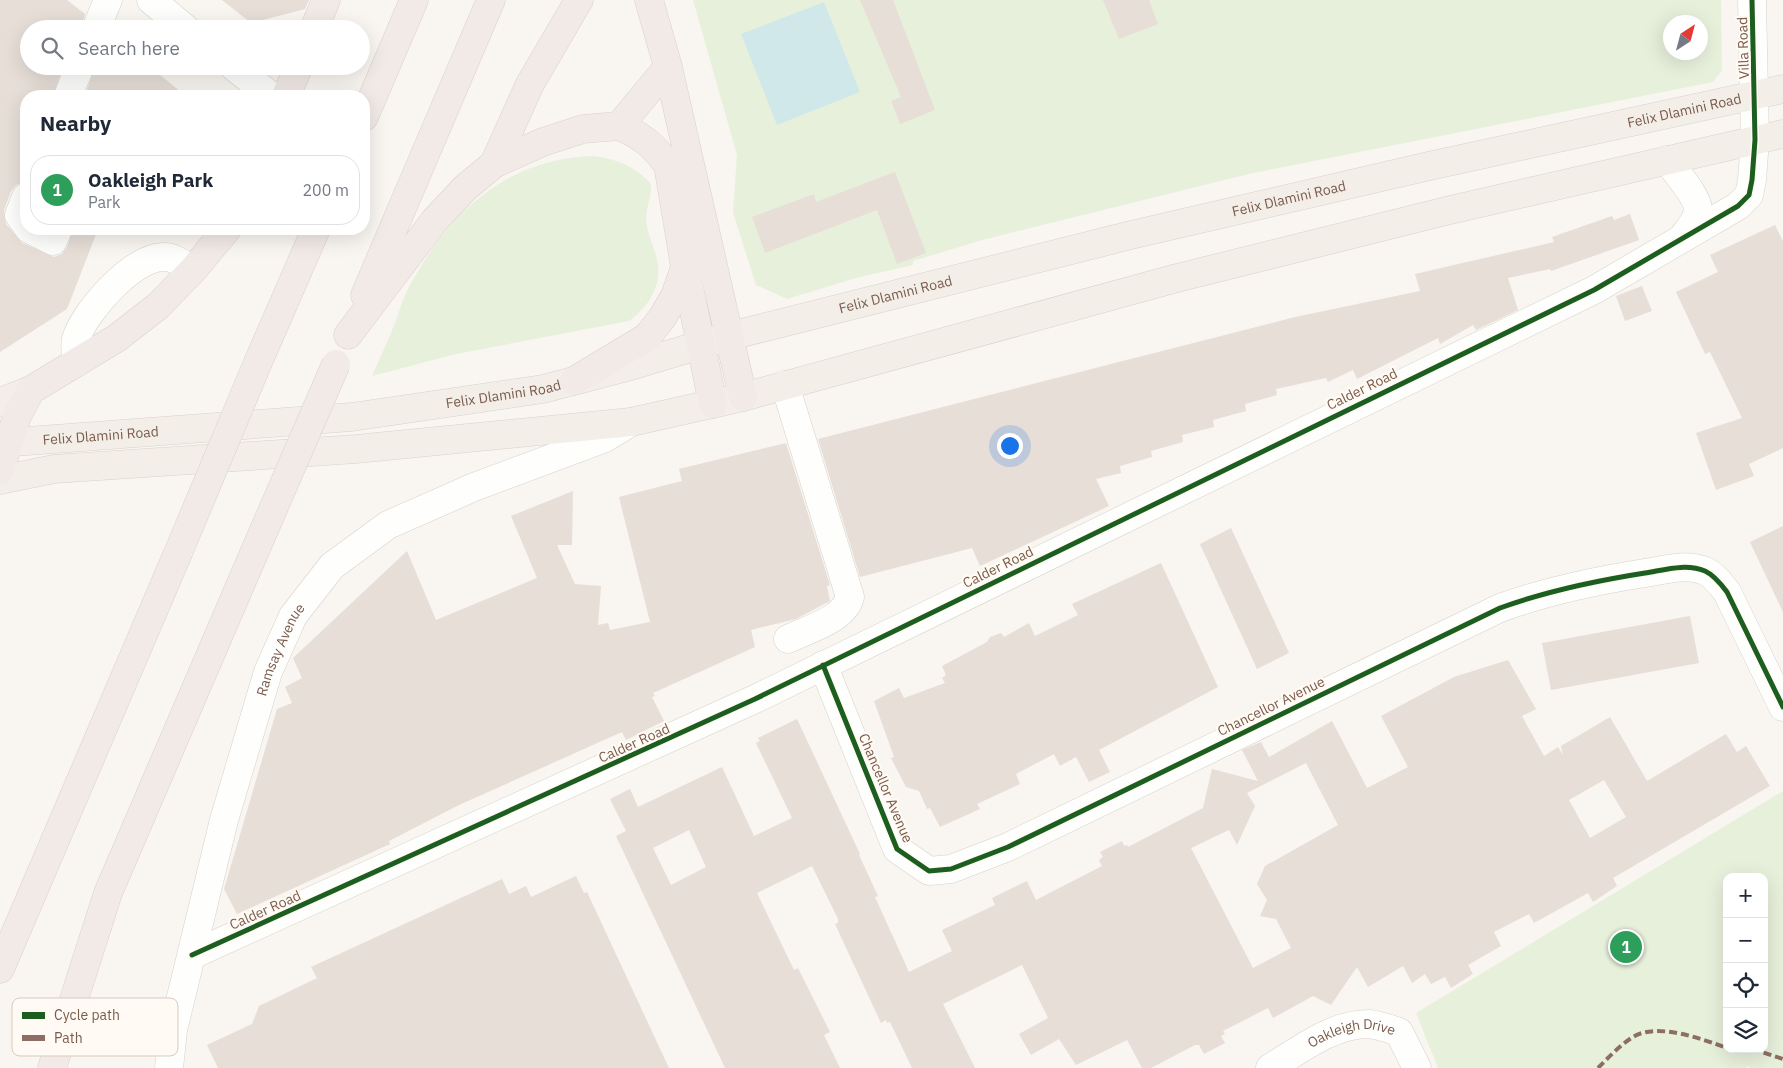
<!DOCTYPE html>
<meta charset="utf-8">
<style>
body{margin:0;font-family:"IBM Plex Sans",sans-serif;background:#f2f2f3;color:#1f2937}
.controls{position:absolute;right:15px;bottom:15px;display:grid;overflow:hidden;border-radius:10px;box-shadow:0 5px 20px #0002}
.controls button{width:45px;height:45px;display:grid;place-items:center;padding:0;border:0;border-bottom:1px solid #e0e1e3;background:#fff;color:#1f2937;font:25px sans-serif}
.compass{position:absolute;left:1663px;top:15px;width:45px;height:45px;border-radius:50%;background:#fff;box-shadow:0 5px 20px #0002;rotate:36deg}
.you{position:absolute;left:1009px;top:445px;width:18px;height:18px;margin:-12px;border:4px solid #fff;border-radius:50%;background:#1a73e8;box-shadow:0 0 0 8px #1a73e833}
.badge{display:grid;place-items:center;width:32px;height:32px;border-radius:50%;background:#ea580c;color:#fff;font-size:16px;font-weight:700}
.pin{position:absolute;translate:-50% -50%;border:2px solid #fff;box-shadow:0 1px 5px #0006}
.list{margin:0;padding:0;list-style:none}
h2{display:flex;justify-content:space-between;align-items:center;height:65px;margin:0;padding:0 20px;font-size:21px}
h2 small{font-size:16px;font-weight:400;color:#747a83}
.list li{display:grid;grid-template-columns:32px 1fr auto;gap:15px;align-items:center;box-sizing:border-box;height:70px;margin:0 10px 10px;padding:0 10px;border:1px solid #e0e1e3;border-radius:20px}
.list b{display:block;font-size:19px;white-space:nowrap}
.list p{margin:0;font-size:16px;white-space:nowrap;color:#747a83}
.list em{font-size:16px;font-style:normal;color:#747a83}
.icon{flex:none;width:28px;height:28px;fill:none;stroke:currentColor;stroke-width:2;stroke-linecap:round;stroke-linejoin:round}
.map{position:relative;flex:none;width:1783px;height:1068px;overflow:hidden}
.search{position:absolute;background:#fff;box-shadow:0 5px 20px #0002;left:20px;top:20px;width:350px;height:55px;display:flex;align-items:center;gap:12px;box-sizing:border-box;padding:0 18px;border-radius:28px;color:#747a83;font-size:19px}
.panel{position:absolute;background:#fff;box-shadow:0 5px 20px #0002;left:20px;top:90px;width:350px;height:145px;border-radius:20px}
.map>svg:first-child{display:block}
.green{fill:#e7f0db;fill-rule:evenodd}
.water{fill:#d0e8ea}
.building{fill:#e6ded7;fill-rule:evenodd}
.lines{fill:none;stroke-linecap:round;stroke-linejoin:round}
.minor-casing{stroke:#d7d1cb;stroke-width:29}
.major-casing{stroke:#dad1cc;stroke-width:29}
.highway-casing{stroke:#dad1cc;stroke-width:29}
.minor{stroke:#fefefd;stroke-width:28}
.major{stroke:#f3eee8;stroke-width:28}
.highway{stroke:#f2eae7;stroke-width:28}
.highway-bridge-casing{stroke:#dad1cc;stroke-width:29;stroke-linecap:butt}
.highway-bridge{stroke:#f2eae7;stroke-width:28}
.quiet{stroke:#8d6e63;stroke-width:4;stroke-dasharray:8 4;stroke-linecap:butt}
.cycleway-casing{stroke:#fffaf3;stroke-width:8}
.cycleway{stroke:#1b5e20;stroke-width:5}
.labels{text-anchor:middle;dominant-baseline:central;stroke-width:4.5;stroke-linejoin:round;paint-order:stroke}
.street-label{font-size:14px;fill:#7a5c4d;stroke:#fffaf3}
.key{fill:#fffaf3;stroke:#d7cbc1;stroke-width:1}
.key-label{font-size:14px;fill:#7a5c4d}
</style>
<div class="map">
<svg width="1783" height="1068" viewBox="0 0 1783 1068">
<rect width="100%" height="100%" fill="#f9f5f0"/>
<path class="green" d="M693,0H1721L1722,71L1713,82L1253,173L982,240L913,261V265L856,278L787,299L756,285L733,212L737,155ZM1670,22H1700V52H1670Z
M592,156C616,159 634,165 651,184C652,196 646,207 646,219C647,235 656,249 658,265C661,288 647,308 629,321L456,354L372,376C380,358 388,341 395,323C399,312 402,301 407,291C447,214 503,160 592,156Z
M1783,791V1068H1750L1749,1066L1745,1068H1438L1416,1013ZM1727,877H1764V1049H1727Z"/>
<path class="water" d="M824,2L860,92L777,125L741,34Z"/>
<path class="building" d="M0,0H67L85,14L81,29H29V66H63L53,96H26V174L23,182L16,185L11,191L4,210L6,224L22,243L54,257L62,254L67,247L73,229H98L67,309L0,352Z
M222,0H309L305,9L251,23Z
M860,0H893L935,110L900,124L891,101L901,97Z
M1103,0H1149L1158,24L1119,39Z
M95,66H149L186,96H85Z
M895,172L926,253L897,264L877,210L765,253L752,217L814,194L816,202Z
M1630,214L1639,240L1551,271L1550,269L1508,278L1518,310L1476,330L1473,325L1440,344L1438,338L1357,379L1353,370L1328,382L1326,378L1276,389L1277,395L1245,404L1246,411L1213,420L1214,427L1182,435L1183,442L1151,451L1152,457L1120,466L1121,473L1096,479L1109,506L980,566L972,548L860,577L818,439L1295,317L1420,291L1415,274L1554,242L1552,237L1612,216L1614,220Z
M1775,225L1783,241V448L1749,464L1754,476L1716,490L1696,433L1742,418L1710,352L1705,354L1676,292L1718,272L1710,255Z
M1642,286L1652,311L1625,321L1616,296Z
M786,443L830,585L827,586L830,601L796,619L751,630L755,647L653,693L655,696L652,697L664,721L626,740L622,732L459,805L389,841L390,844L237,914L224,889L277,709L292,703L285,687L302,678L293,658L407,551L436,620L537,578L511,516L573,491L572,545H557L575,584L601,586L598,625L608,623L610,630L650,622L619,497L682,481L679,469Z
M1783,526V612L1750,542Z
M1231,528L1289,653L1257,669L1200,544Z
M1161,563L1218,687L1099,750L1110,772L1089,782L1076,757L1060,766L1054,754L1016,774L1020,784L977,804L980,809L940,827L930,808L927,809L919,791L906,787L891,758L894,757L874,701L899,688L904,698L945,683L942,678L946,675L942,666L987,642L990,637L1001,633L1004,637L1029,623L1035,636L1078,615L1072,604Z
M1690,616L1699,663L1551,690L1542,643Z
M1508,660L1536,709L1522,716L1544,756L1558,747L1563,755L1561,746L1610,717L1647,781L1726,734L1737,752L1746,746L1770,786L1613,878L1617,886L1593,902L1588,893L1534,923L1529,914L1494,932L1501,946L1468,965L1473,974L1451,988L1445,977L1431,984L1425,974L1412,983L1403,966L1368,987L1357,967L1331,1005L1313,996L1273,1018L1268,1008L1223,1031L1225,1034L1221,1036L1225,1043L1204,1054L1199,1045H1195L1151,1068H1142L1127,1040L1076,1065L1059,1039L1031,1055L1019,1034L1048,1018L1022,965L943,1004L975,1068H912L890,1022L887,1023L886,1020L881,1023L835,924L838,923V919L812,866L757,893L794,970L798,968L830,1032L824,1035L840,1068H725L616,836L626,831L610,799L630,789L638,807L722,767L754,836L792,818L756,743L760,741L758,738L797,719L860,854L859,855L878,896L875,897L909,972L952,951L942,930L995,905L992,898L1027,881L1036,900L1102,866L1099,860L1103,857L1100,852L1122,841L1124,846L1127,845L1128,847L1203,808L1212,769L1258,781L1242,750L1261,742L1269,757L1332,721L1367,788L1408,767L1381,716L1454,677ZM1306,763L1338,825L1265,866L1257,884L1267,900L1260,916L1276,919L1291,948L1253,968L1191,848L1229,830L1237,845L1255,806L1247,793ZM1604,780L1626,817L1590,838L1569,800ZM689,830L706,867L671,885L653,848Z
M576,876L584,893L587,892L669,1068H218L207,1045L252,1024L259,1006L317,978L311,967L502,879L509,894L526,886L531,897Z"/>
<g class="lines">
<defs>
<g id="minor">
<path d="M151,0L186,29"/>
<path d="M96,29L108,0"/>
<path d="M233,66L271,96"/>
<path d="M68,96L80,66"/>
<path d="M1667,160C1675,172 1698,196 1698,210C1697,221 1688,230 1682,238"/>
<path d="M26,197L19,215L26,225"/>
<path d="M29,229L53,241L58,229"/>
<path d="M77,362C76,355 74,346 76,339C84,312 135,254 166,257C174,257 185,266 193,270"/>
<path d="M785,385L850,597C844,620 808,629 788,639"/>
<path d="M823,665L897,849L929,871L951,869L1008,847L1500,608C1547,591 1594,581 1645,573C1664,570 1686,563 1705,571C1714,575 1721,584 1727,592L1783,707"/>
<path d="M192,955L755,699L1594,290L1738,206L1749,195L1752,180L1755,140L1752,0"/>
<path id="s1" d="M169,1068L173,1030L224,820L268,672L293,616L332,566L388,525L474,487L603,439L631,422"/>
<path id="s2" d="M1270,1068C1300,1050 1332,1024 1369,1024C1379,1025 1390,1029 1399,1032L1417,1068"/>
</g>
<g id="major">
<path d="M0,402L31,390"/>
<path id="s3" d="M0,443L352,417L543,389L627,367L730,336L1131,235L1429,166L1783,89"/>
<path d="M0,480L54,469L356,449L631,422L743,397L1177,278L1446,211L1783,134"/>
</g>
<path id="highway" d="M649,0L668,67L743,397
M314,29L326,0
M286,96L299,66
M364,117L414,0
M494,164L530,84L579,0
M685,267L713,404
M365,295L491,0
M348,335L435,220L465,188L494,164L543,142L583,129L619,126L668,67
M259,360L316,229
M574,381L647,337L662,318L675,296L685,267L668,165C653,145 642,136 619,126
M0,470L17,416L31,390L117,338L158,306L193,270L227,229
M0,969L178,553
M52,1068L108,893L261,537"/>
</defs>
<use href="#minor" class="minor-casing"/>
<use href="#major" class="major-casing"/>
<use href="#highway" class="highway-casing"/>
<use href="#minor" class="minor"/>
<use href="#major" class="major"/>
<use href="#highway" class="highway"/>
<defs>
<path id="highway-bridge" d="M261,537L336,364
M178,553L259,360"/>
</defs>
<use href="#highway-bridge" class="highway-bridge-casing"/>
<use href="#highway-bridge" class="highway-bridge"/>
<path class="quiet" d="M1740,1049L1759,1051L1783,1059
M1598,1068C1609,1057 1620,1045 1633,1037C1657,1022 1702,1039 1727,1048"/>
<defs>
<path id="cycleway" d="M823,665L897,849L929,871L951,869L1008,847L1500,608C1547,591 1594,581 1645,573C1664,570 1686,563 1705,571C1714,575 1721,584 1727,592L1783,707
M192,955L755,699L1594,290L1738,206L1749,195L1752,180L1755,140L1752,0"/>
</defs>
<use href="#cycleway" class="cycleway-casing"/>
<use href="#cycleway" class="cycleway"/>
</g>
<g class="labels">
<g class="street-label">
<text transform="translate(1743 48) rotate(-92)">Villa Road</text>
<text stroke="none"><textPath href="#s3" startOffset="1721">Felix Dlamini Road</textPath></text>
<text stroke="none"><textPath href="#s3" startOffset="1316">Felix Dlamini Road</textPath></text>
<text stroke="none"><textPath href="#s3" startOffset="911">Felix Dlamini Road</textPath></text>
<text transform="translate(1362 389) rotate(-26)">Calder Road</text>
<text stroke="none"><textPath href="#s3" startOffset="506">Felix Dlamini Road</textPath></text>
<text stroke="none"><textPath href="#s3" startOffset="101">Felix Dlamini Road</textPath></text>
<text transform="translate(998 567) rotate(-26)">Calder Road</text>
<text stroke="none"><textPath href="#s1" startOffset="434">Ramsay Avenue</textPath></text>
<text transform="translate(1271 706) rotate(-26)">Chancellor Avenue</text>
<text transform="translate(634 743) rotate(-24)">Calder Road</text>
<text transform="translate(886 788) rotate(67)">Chancellor Avenue</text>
<text transform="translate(265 910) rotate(-24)">Calder Road</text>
<text stroke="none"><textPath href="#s2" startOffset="91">Oakleigh Drive</textPath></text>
</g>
</g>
<rect x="12" y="998" width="166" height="58" rx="8" class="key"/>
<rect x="22" y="1012" width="23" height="7" fill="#1b5e20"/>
<rect x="22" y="1035" width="23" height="6" fill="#8d6e63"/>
<g class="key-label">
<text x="54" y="1020">Cycle path</text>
<text x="54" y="1043">Path</text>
</g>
</svg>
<div class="controls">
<button>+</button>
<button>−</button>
<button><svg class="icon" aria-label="locate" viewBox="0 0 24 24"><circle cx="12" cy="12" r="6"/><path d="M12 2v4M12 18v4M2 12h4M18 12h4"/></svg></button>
<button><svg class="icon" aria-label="layers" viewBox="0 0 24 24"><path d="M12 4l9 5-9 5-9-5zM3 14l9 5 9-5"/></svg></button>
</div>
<svg class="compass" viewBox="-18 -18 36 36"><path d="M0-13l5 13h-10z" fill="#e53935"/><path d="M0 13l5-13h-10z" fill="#747a83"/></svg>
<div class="you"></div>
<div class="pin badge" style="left:1626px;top:947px;background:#2e9e5b">1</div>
<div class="search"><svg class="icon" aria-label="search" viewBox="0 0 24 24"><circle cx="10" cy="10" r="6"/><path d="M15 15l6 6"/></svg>Search here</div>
<section class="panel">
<h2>Nearby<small></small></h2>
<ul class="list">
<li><span class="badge" style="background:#2e9e5b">1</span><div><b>Oakleigh Park</b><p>Park</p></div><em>200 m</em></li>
</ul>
</section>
</div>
